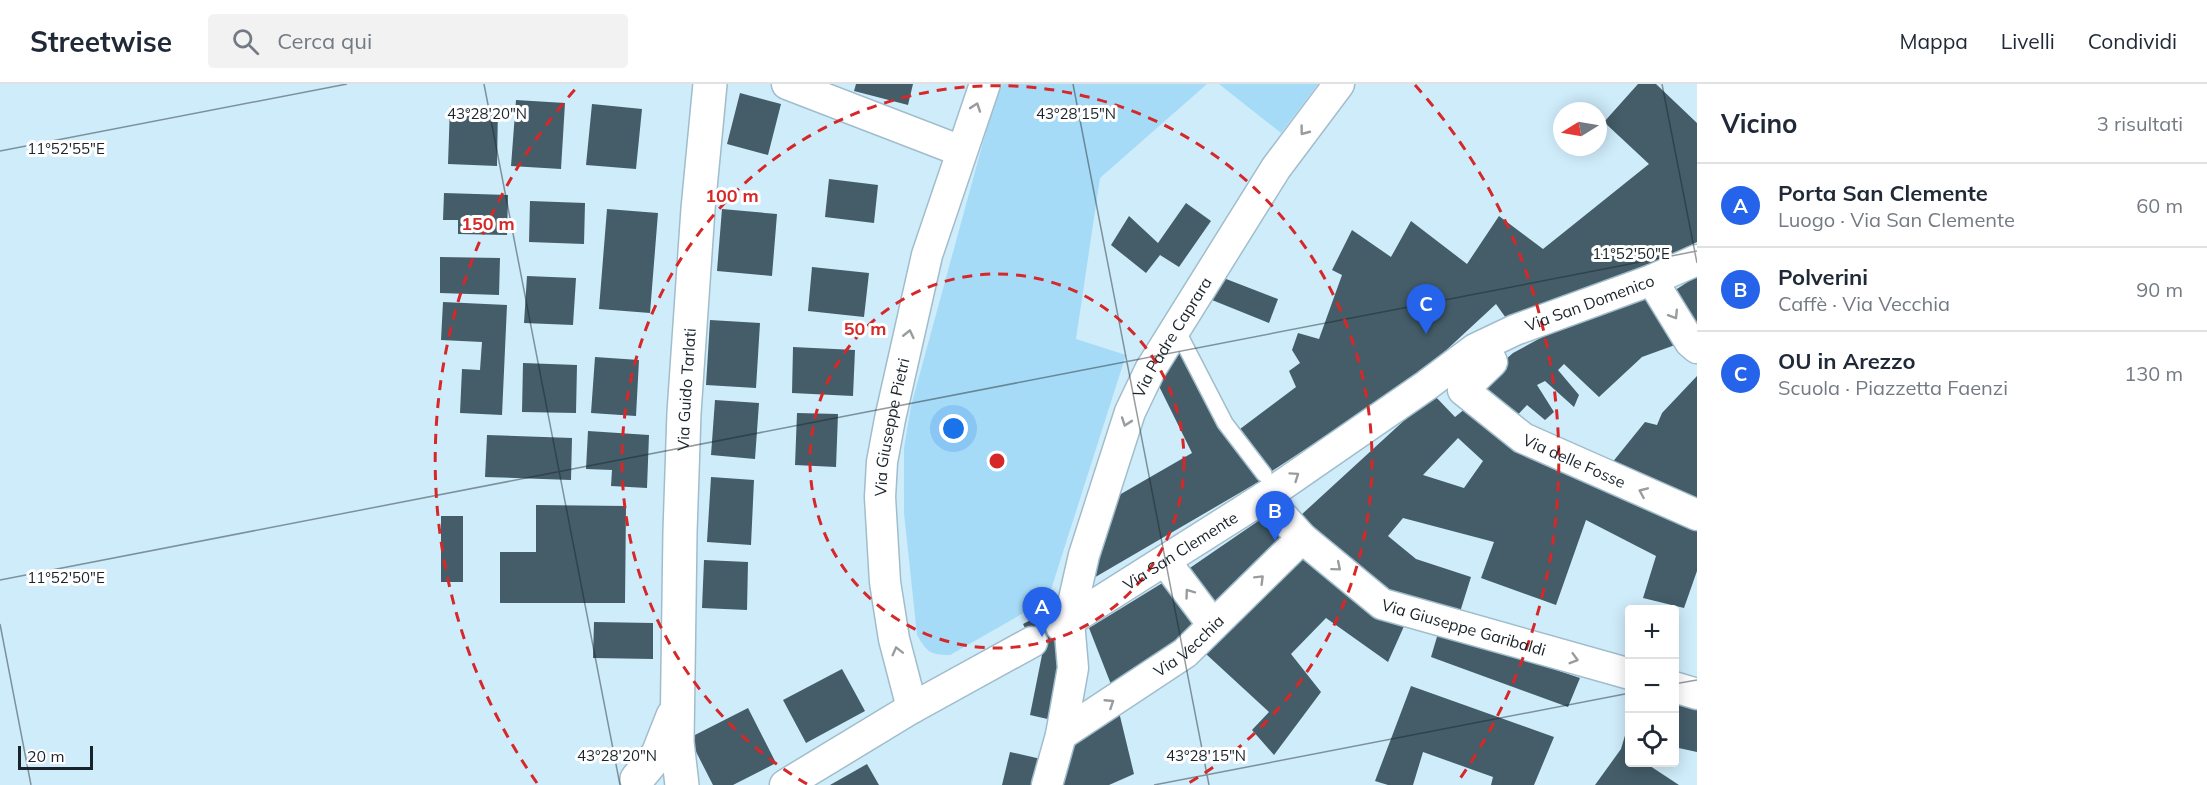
<!DOCTYPE html>
<html lang="it">
<meta charset="utf-8">
<style>
body{margin:0;font-family:Mulish,sans-serif;background:#f2f2f3;color:#1f2937}
.controls{position:absolute;right:18px;bottom:18px;display:grid;overflow:hidden;border-radius:6px;box-shadow:0 3px 15px #0003}
.controls button{width:54px;height:54px;display:grid;place-items:center;padding:0;border:0;border-bottom:2px solid #e0e1e3;background:#fff;color:#1f2937;font:30px sans-serif}
.compass{position:absolute;left:1553px;top:18px;width:54px;height:54px;border-radius:50%;background:#fff;box-shadow:0 3px 15px #0003;rotate:259deg}
.scale{position:absolute;left:18px;bottom:15px;width:75px;box-sizing:border-box;padding-left:6px;border:3px solid #192329;border-top:0;font-size:16px;line-height:21px;white-space:nowrap;color:#192329;-webkit-text-stroke:4px #fff;paint-order:stroke}
.you{position:absolute;left:954px;top:345px;width:21px;height:21px;margin:-15px;border:4px solid #fff;border-radius:50%;background:#1a73e8;box-shadow:0 0 0 9px #1a73e833}
.badge{display:grid;place-items:center;width:39px;height:39px;border-radius:50%;background:#2563eb;color:#fff;font-size:20px;font-weight:700}
.pin{position:absolute;translate:-50% -50px;filter:drop-shadow(0 2px 3px #0008)}
.pin::after{content:'';position:absolute;top:32px;width:21px;height:18px;background:inherit;clip-path:polygon(0 0,100% 0,50% 100%)}
.list{margin:0;padding:0;list-style:none}
h2{display:flex;justify-content:space-between;align-items:center;height:78px;margin:0;padding:0 24px;font-size:26px}
h2 small{font-size:20px;font-weight:400;color:#747a83}
.list li{display:grid;grid-template-columns:39px 1fr auto;gap:18px;align-items:center;box-sizing:border-box;height:84px;padding:0 24px;border-top:2px solid #e0e1e3}
.list b{display:block;font-size:22px;white-space:nowrap}
.list p{margin:0;font-size:20px;white-space:nowrap;color:#747a83}
.list em{font-size:20px;font-style:normal;color:#747a83}
.icon{flex:none;width:33px;height:33px;fill:none;stroke:currentColor;stroke-width:2;stroke-linecap:round;stroke-linejoin:round}
.map{position:relative;flex:none;width:1697px;height:701px;overflow:hidden}
header{display:flex;align-items:center;gap:36px;box-sizing:border-box;height:84px;padding:0 30px;background:#fff;border-bottom:2px solid #e0e1e3}
header strong{font-size:28px}
nav{display:flex;gap:33px;margin-inline-start:auto;font-size:21px}
.search{width:420px;height:54px;background:#f2f2f3;display:flex;align-items:center;gap:15px;box-sizing:border-box;padding:0 21px;border-radius:6px;color:#747a83;font-size:22px}
main{display:flex}
aside{flex:1;background:#fff}
.map>svg:first-child{display:block}
.green{fill:#a6dbf7}
.building{fill:#445d69;fill-rule:evenodd}
.lines{fill:none;stroke-linecap:round;stroke-linejoin:round}
.service-casing{stroke:#a1bdcb;stroke-width:18}
.minor-casing{stroke:#a1bdcb;stroke-width:33}
.secondary-casing{stroke:#a1bdcb;stroke-width:36}
.service{stroke:#fff;stroke-width:15}
.minor{stroke:#fff;stroke-width:30}
.secondary{stroke:#fff;stroke-width:33}
.oneway{stroke:#989c9f}
.ticks{fill:none;stroke:#192329;stroke-width:1.5;stroke-opacity:0.45}
.ring{fill:none;stroke:#d62828;stroke-width:3;stroke-dasharray:10 8}
.labels{text-anchor:middle;dominant-baseline:central;stroke-width:6;stroke-linejoin:round;paint-order:stroke}
.street-label{font-size:16px;fill:#192329;stroke:#fff}
.ticks-label{font-size:15px;text-anchor:middle;fill:#192329;stroke:#fff;stroke-width:6;stroke-linejoin:round;paint-order:stroke}
.centre{fill:#d62828;stroke:#fff;stroke-width:3}
.ring-label{font-size:18px;text-anchor:middle;font-weight:bold;fill:#d62828;stroke:#fff;stroke-width:6;stroke-linejoin:round;paint-order:stroke}
</style>
<header>
<strong>Streetwise</strong>
<div class="search"><svg class="icon" aria-label="search" viewBox="0 0 24 24"><circle cx="10" cy="10" r="6"/><path d="M15 15l6 6"/></svg>Cerca qui</div>
<nav><a>Mappa</a><a>Livelli</a><a>Condividi</a></nav>
</header>
<main>
<div class="map">
<svg width="1697" height="701" viewBox="0 0 1697 701">
<rect width="100%" height="100%" fill="#cfecfb"/>
<path class="green" d="M1003,0H1207L1100,94L1076,255L1126,271L1048,515L950,571C930,571 927,568 917,551L904,429V364L911,322L994,18Z
M1219,0H1318L1281,49Z"/>
<path class="building" d="M856,0H913L908,21L854,7Z
M1638,0H1656L1697,39V158L1644,184L1508,237L1496,220L1387,321L1379,317L1272,387L1240,345L1296,303L1289,287L1300,279L1292,266L1298,249L1319,255L1342,191L1332,186L1352,146L1391,173L1411,137L1467,180L1499,132L1543,165L1649,80L1604,38Z
M740,9L781,20L768,71L727,60Z
M516,16L565,19L561,85L511,82Z
M592,20L642,25L636,85L586,81Z
M450,22L498,23L497,82L448,80Z
M829,95L878,101L874,139L825,133Z
M444,109L508,111L507,151L458,150V136H443Z
M530,117L585,119L584,160L529,158Z
M1186,119L1211,137L1179,183L1160,171L1146,189L1111,161L1129,132L1158,159Z
M607,125L658,129L650,229L599,225Z
M722,125L777,130L772,192L717,187Z
M440,173L500,174L499,211L440,209Z
M812,183L869,189L864,233L808,227Z
M527,192L576,194L573,241L524,239Z
M1697,192V260L1666,212Z
M1221,193L1278,215L1269,239L1212,216Z
M1657,212L1686,257L1642,273L1599,313L1564,280L1558,286L1579,311L1574,323L1545,297L1537,301L1554,328L1545,336L1527,321L1512,337L1472,305L1513,269L1568,239Z
M443,218L507,221L502,331L460,329L462,285L480,286L482,258L441,256Z
M710,236L760,239L756,304L706,301Z
M793,263L855,266L853,312L792,309Z
M1179,263L1220,341L1260,397L1092,495L1107,418L1192,369L1155,294Z
M595,273L639,276L636,332L591,329Z
M523,279L577,281L576,329L522,328Z
M1697,292V426L1607,385L1645,338L1657,341L1662,329Z
M1433,310L1455,333L1471,320L1697,436V487L1684,524L1643,514L1656,472L1586,436L1556,521L1481,494L1494,458L1403,434L1388,452L1416,475L1471,493L1460,528L1385,504L1300,432ZM1458,354L1483,377L1464,404L1423,391Z
M715,316L759,319L755,375L711,371Z
M797,329L838,330L836,383L795,381Z
M588,347L649,351L647,404L611,402L612,386L586,385Z
M487,351L572,354L571,396L485,393Z
M711,393L754,396L751,461L707,458Z
M536,421L626,422L625,519H500V468H536Z
M1267,431L1287,454L1213,528L1184,488Z
M441,432H463V498H441Z
M1298,469L1372,528L1405,540L1388,578L1326,534L1291,570L1321,608L1274,671L1252,646L1269,628L1206,570Z
M704,476L748,478L747,526L702,524Z
M1164,498L1196,540L1114,608L1089,544Z
M1042,530L1059,562L1056,564L1064,567L1052,636L1030,631L1042,571L1039,572L1023,540Z
M594,538L653,539V575L593,574Z
M1439,546L1580,594L1568,623L1431,573Z
M842,585L865,627L806,659L783,616Z
M1411,602L1554,653L1534,701H1491L1493,693L1423,668L1413,701H1388L1375,697Z
M1674,613L1697,620V668L1674,663Z
M748,624L776,679L733,701H713L689,654Z
M1119,628L1134,690L1109,701H1050L1062,658Z
M1629,638L1630,678H1644L1679,701H1595L1621,665Z
M1010,668L1041,675L1035,701H1002Z
M867,680L879,701H830Z"/>
<g class="lines">
<defs>
<path id="service" d="M1176,244L1225,339L1264,390"/>
<g id="minor">
<path d="M787,0L961,67"/>
<path d="M1652,196L1690,258L1697,264"/>
<path id="s1" d="M1484,261L1492,278L1463,306L1523,354L1697,431"/>
<path id="s2" d="M1265,413L1302,454L1382,520L1630,590"/>
<path d="M1165,477L1213,541"/>
<path id="s3" d="M1061,542L1265,413L1427,301L1475,265L1515,246L1652,196L1697,176"/>
<path d="M1674,603L1697,610"/>
<path id="s4" d="M912,624L894,555L885,498L880,413L882,378L890,335L927,171L985,0"/>
<path id="s5" d="M1061,651L1185,569L1302,454"/>
<path d="M785,701L912,624L1032,558"/>
<path id="s6" d="M1047,701L1061,651L1073,584L1069,537L1084,471L1130,328L1150,286L1276,84L1339,0"/>
</g>
<g id="secondary">
<path d="M637,695L658,670L673,632"/>
<path id="s7" d="M682,701L677,658L680,448L684,329L698,125L710,0"/>
</g>
</defs>
<use href="#service" class="service-casing"/>
<use href="#minor" class="minor-casing"/>
<use href="#secondary" class="secondary-casing"/>
<use href="#service" class="service"/>
<use href="#minor" class="minor"/>
<use href="#secondary" class="secondary"/>
</g>
<defs><path id="oneway-chevron" d="M-2-3.5L2.5 0L-2 3.5" fill="none" stroke-width="1.6" stroke-linecap="round" stroke-linejoin="round" transform="scale(1.5)"/></defs>
<g class="oneway">
<use href="#oneway-chevron" transform="translate(976 23) rotate(-71)"/>
<use href="#oneway-chevron" transform="translate(1304 47) rotate(127)"/>
<use href="#oneway-chevron" transform="translate(1674 231) rotate(58)"/>
<use href="#oneway-chevron" transform="translate(909 250) rotate(-77)"/>
<use href="#oneway-chevron" transform="translate(1126 338) rotate(109)"/>
<use href="#oneway-chevron" transform="translate(1295 392) rotate(-35)"/>
<use href="#oneway-chevron" transform="translate(1643 408) rotate(-157)"/>
<use href="#oneway-chevron" transform="translate(1337 483) rotate(40)"/>
<use href="#oneway-chevron" transform="translate(1260 495) rotate(-45)"/>
<use href="#oneway-chevron" transform="translate(1189 509) rotate(-126)"/>
<use href="#oneway-chevron" transform="translate(897 567) rotate(-104)"/>
<use href="#oneway-chevron" transform="translate(1574 575) rotate(16)"/>
<use href="#oneway-chevron" transform="translate(1110 619) rotate(-33)"/>
</g>
<path class="ticks" d="M484,0L620,701M1073,0L1209,701M1662,0L1697,179M0,67L347,0M0,496L1697,167M0,540L31,701M1674,600L1697,596M1154,701L1630,609"/>
<g class="ring">
<circle cx="997" cy="377" r="187"/>
<path d="M807 700A375 375 0 1 1 1187 700"/>
<path d="M537 699A562 562 0 0 1 579 1M1415 1A562 562 0 0 1 1457 699"/>
</g>
<g class="labels">
<g class="street-label">
<text stroke="none"><textPath href="#s3" startOffset="622">Via San Domenico</textPath></text>
<text stroke="none"><textPath href="#s6" startOffset="471">Via Padre Caprara</textPath></text>
<text stroke="none"><textPath href="#s7" startOffset="396">Via Guido Tarlati</textPath></text>
<text stroke="none"><textPath href="#s4" startOffset="285">Via Giuseppe Pietri</textPath></text>
<text stroke="none"><textPath href="#s1" startOffset="192">Via delle Fosse</textPath></text>
<text stroke="none"><textPath href="#s3" startOffset="141">Via San Clemente</textPath></text>
<text stroke="none"><textPath href="#s2" startOffset="244">Via Giuseppe Garibaldi</textPath></text>
<text stroke="none"><textPath href="#s5" startOffset="156">Via Vecchia</textPath></text>
</g>
</g>
<g class="ticks-label">
<text x="487" y="35">43°28'20"N</text>
<text x="1076" y="35">43°28'15"N</text>
<text x="66" y="70">11°52'55"E</text>
<text x="1631" y="175">11°52'50"E</text>
<text x="66" y="499">11°52'50"E</text>
<text x="617" y="677">43°28'20"N</text>
<text x="1206" y="677">43°28'15"N</text>
</g>
<circle cx="997" cy="377" r="9" class="centre"/>
<g class="ring-label">
<text x="732" y="118">100 m</text>
<text x="488" y="146">150 m</text>
<text x="865" y="251">50 m</text>
</g>
</svg>
<div class="controls">
<button>+</button>
<button>−</button>
<button><svg class="icon" aria-label="locate" viewBox="0 0 24 24"><circle cx="12" cy="12" r="6"/><path d="M12 2v4M12 18v4M2 12h4M18 12h4"/></svg></button>
</div>
<svg class="compass" viewBox="-18 -18 36 36"><path d="M0-13l5 13h-10z" fill="#e53935"/><path d="M0 13l5-13h-10z" fill="#747a83"/></svg>
<div class="scale">20 m</div>
<div class="you"></div>
<div class="pin badge" style="left:1042px;top:553px">A</div>
<div class="pin badge" style="left:1275px;top:457px">B</div>
<div class="pin badge" style="left:1426px;top:250px">C</div>
</div>
<aside>
<h2>Vicino<small>3 risultati</small></h2>
<ul class="list">
<li><span class="badge">A</span><div><b>Porta San Clemente</b><p>Luogo · Via San Clemente</p></div><em>60 m</em></li>
<li><span class="badge">B</span><div><b>Polverini</b><p>Caffè · Via Vecchia</p></div><em>90 m</em></li>
<li><span class="badge">C</span><div><b>OU in Arezzo</b><p>Scuola · Piazzetta Faenzi</p></div><em>130 m</em></li>
</ul>
</aside>
</main>
